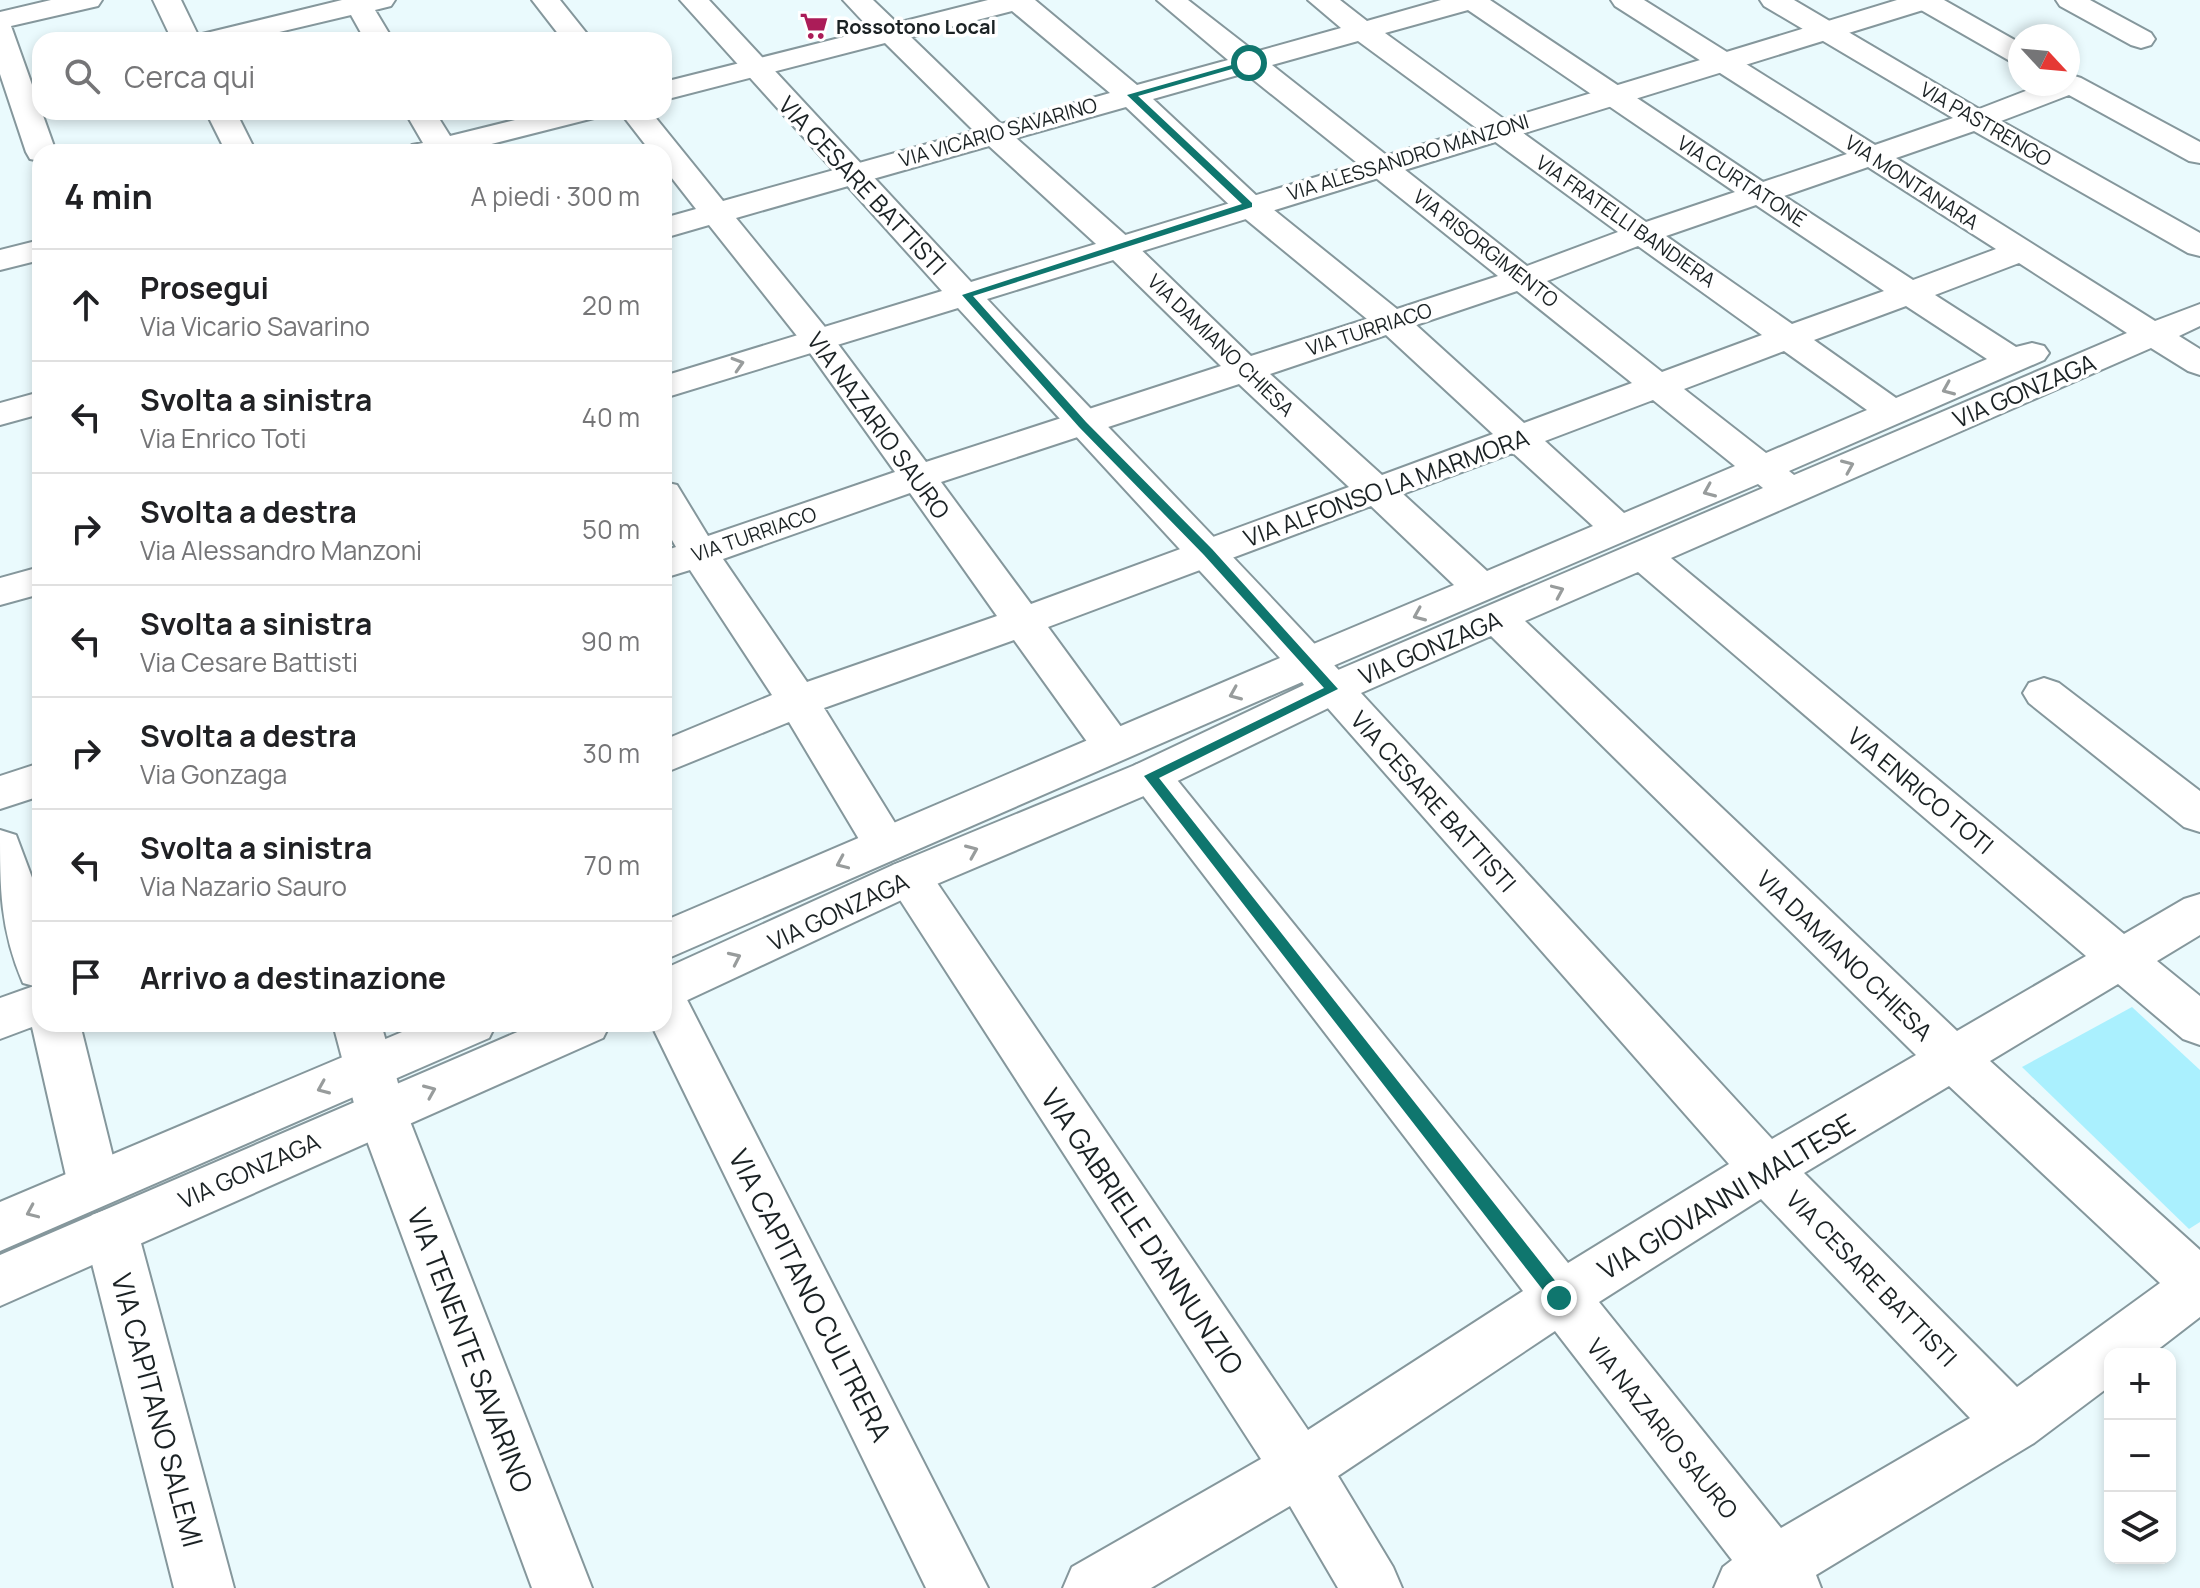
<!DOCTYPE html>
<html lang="it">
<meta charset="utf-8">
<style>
body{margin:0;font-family:Manrope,sans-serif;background:#f6f6f6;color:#202124}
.controls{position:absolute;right:24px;bottom:24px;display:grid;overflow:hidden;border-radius:16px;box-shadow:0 4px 12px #0003}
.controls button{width:72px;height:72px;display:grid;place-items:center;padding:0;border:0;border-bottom:2px solid #e0e0e0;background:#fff;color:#202124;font:40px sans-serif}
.compass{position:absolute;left:2008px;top:24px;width:72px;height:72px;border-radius:50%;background:#fff;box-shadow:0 4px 12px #0003;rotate:116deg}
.stop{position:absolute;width:24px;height:24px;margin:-18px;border:6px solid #0f766e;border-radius:50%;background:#fff}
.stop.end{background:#0f766e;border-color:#fff;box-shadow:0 2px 8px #0008}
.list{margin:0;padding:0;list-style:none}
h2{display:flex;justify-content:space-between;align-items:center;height:104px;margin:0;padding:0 32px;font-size:34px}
h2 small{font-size:26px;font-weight:400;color:#757577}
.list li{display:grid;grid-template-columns:52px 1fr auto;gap:24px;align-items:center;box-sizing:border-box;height:112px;padding:0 32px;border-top:2px solid #e0e0e0}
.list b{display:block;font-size:30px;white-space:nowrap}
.list p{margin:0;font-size:26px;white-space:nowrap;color:#757577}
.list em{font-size:26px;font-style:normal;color:#757577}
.icon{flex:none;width:44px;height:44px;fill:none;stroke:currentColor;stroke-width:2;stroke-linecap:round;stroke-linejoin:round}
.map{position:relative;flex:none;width:2200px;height:1588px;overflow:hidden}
.search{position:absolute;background:#fff;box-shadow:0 4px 12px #0003;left:32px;top:32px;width:640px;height:88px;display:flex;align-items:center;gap:20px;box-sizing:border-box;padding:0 28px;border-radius:24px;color:#757577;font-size:30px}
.panel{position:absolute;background:#fff;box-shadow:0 4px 12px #0003;left:32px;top:144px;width:640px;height:888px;border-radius:24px}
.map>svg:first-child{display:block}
.green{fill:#aaf0fe}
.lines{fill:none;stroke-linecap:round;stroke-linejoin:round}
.street-casing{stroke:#85979c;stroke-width:4}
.secondary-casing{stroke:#85979c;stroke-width:4}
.street{fill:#fff;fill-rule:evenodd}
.secondary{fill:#fff;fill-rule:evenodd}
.oneway{stroke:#989c9c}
.route{fill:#0f766e}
.labels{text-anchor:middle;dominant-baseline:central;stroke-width:7;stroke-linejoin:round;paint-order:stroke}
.far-poi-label{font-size:20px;font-weight:bold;fill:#1b2224;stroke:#fff;text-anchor:start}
.far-street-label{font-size:20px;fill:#1b2224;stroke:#fff}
.street-label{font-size:24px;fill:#1b2224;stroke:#fff}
.near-street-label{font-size:28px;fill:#1b2224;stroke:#fff}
</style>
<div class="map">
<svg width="2200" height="1588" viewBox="0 0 2200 1588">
<rect width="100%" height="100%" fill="#eafafd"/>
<path class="green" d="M2132,1007L2200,1070V1222L2189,1229L2022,1067Z"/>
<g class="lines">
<defs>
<path id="street" d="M51,0H102L98,6L11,26L56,152H40V161L30,159L26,152L0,74V12Z
M153,0H181L198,35L342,0H395L391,6L375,10L393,40H365L351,15L245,40H172Z
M532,0H560L592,40H563Z
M843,0H873L897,23L988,0H1035L1137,85L1228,60L1157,0H1188L1255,52L1341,28L1308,0H1340L1367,21L1441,0H1490L1763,182L1847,154L1615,6L1611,0H1644L1875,145L1953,118L1764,6L1760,0H1794L1979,109L2044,84H2068V74L2081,78L2200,142V163L2189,161L2069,95L2001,121L2200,233V256L2188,253L1974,131L1896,158L2155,321L2200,304V326L2179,336L2200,349V375L2188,371L2151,348L1671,558L2124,934L2184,899L2200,894V935L2157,961L2200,996V1045L2183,1039L2118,984L1990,1061L2200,1250V1317L2152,1354H2110V1386L2034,1443L1816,1575L1821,1588H1714L1723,1567L1732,1560L1555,1331L1338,1476L1393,1567L1402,1588H1338L1290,1506L1151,1588H1063L1072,1567L1261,1459L893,889L886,877L893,865L909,859L925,865L1308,1430L1523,1291L1128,776L1135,765L1150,760L1165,765L1568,1263L1729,1164L1311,689L1317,679L1763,488L1758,484L1307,677L1292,673L1286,663L1292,653L1454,585L1371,506L1048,627L1135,746L1128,757L1113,762L1098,757L1014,640L824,708L908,844L901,856L885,861L869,856L789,722L664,773V740L772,695L690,570L664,578V551L676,547L664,526V482L677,485L708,536L895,472L805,346L709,225L664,238V218L696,209L664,168V152H651L620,112H651L723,201L974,131L885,43L664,100V82L871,30ZM1468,10L1735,192L1646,222L1385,33ZM1012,11L1110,93L1001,124L911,37ZM1358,41L1618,232L1527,266L1272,65ZM1245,73L1498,276L1397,309L1259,198L1153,99ZM1126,107L1237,212L1367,319L1251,356L1131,240L1016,138ZM989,146L1107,254L1221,366L926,462L829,332L736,218ZM1868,167L1996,249L1913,280L1784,196ZM1756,205L1884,291L1792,324L1666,236ZM1638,246L1762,335L1662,372L1547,281ZM2019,263L2127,333L1794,475L1789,471L2044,360L2049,353L2044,346L2032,343L2016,347L1935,295ZM1517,291L1632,383L1524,423L1416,325ZM1906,306L1987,359L1896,398L1814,340ZM1386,335L1493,434L1382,475L1270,374ZM1784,351L1867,410L1766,453L1684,389ZM1239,384L1349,487L1031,604L941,482ZM1653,400L1735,466L1624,513L1545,441ZM1513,453L1593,526L1487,571L1403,494ZM910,493L997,616L807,682L723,559ZM1638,572L2086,956L1957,1031L1525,621ZM1491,636L1916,1055L1772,1139L1361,693ZM1949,1086L2160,1283L2017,1387L1804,1173ZM1761,1199L1970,1418L1781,1528L1599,1302Z
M1910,0H1944L2020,43V64L2010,61L1914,6Z
M2056,0H2090L2151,33L2155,39L2151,45L2141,48L2131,45L2060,6Z
M206,112H236L256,152H226Z
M405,112H435L450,136L547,112H598L594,118L460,152H408L412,145L423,143Z
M40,240V260L0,270V250Z
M40,392V414L0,425V403Z
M2044,678L2059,683L2200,791V832L2184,827L2029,703L2023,693L2029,683Z
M40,763V796L0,809V776Z
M0,830L16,835L40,899V1024H80L120,1185L112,1201L94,1208L76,1201L68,1185L32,1027L0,1039V998L34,986L23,983C0,929 0,888 0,830Z
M664,982L681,988L988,1588H926L651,1024H664Z
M333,1024H381L406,1111L592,1588H532L356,1111Z
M111,1208L130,1215L138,1232L234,1588H174L84,1232L92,1215Z"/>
<path id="secondary" d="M680,0H709L971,282L1897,0H1940L1936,6L987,299C1106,427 1229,550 1347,679L1353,689L1347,699L1165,787L925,889L664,1011V969L893,865L1135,765L1304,685L1302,682L664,960V921L1280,658L958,308L664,398V376L942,291Z
M40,567V594L0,605V578Z
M421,1024H496L489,1038L0,1251V1202Z
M536,1024H610L603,1038L0,1306V1255Z"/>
</defs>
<use href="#street" class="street-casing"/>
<use href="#secondary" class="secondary-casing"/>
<use href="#street" class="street"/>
<use href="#secondary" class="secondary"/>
</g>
<defs><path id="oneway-chevron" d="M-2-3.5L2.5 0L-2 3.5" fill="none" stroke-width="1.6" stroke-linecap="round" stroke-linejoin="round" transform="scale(2)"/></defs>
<g class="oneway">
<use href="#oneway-chevron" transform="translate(738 364) rotate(-17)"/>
<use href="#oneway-chevron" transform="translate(1948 389) rotate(157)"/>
<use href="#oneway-chevron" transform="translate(1848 466) rotate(-23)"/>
<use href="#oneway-chevron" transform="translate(1709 491) rotate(157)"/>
<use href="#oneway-chevron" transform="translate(1558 591) rotate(-24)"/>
<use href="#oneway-chevron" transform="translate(1419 615) rotate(157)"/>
<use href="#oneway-chevron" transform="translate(1235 694) rotate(157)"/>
<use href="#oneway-chevron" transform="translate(972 851) rotate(-23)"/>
<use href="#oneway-chevron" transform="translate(842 863) rotate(156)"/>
<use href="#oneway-chevron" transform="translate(735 958) rotate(-25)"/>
<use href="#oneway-chevron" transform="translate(323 1088) rotate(157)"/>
<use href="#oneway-chevron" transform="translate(430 1091) rotate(-23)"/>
<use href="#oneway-chevron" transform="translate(32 1212) rotate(156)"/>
</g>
<path class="route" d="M1246,61L1253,63L1138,96L1252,203V207L973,296L1086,422L1212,549L1338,689L1159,778L1564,1292L1567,1298L1559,1305L1553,1303L1144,776L1324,688L1204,555L1079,427L962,295L1242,204L1127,95Z"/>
<defs>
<symbol id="supermarket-bare" viewBox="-9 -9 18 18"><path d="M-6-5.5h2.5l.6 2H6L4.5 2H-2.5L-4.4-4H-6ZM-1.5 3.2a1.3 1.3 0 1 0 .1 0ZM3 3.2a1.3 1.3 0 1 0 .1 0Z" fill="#ab1c58" stroke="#fff" stroke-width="2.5" paint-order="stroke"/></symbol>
</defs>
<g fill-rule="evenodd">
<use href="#supermarket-bare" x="794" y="6" width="40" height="40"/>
</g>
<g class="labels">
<g class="far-poi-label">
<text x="836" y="26">Rossotono Local</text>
</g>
<g class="far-street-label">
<text transform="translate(1986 124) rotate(30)">VIA PASTRENGO</text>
<text transform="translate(998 132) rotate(-16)">VIA VICARIO SAVARINO</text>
<text transform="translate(1408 157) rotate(-17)">VIA ALESSANDRO MANZONI</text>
<text transform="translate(1742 181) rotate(33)">VIA CURTATONE</text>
<text transform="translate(1912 182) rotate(33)">VIA MONTANARA</text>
<text transform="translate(1626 221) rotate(35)">VIA FRATELLI BANDIERA</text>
<text transform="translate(1486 248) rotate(38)">VIA RISORGIMENTO</text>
<text transform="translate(1369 329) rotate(-18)">VIA TURRIACO</text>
<text transform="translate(1221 345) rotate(44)">VIA DAMIANO CHIESA</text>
<text transform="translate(754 534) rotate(-19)">VIA TURRIACO</text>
</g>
<g class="street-label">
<text transform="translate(863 185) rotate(47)">VIA CESARE BATTISTI</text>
<text transform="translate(2024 390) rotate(-23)">VIA GONZAGA</text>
<text transform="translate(879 425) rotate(54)">VIA NAZARIO SAURO</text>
<text transform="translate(1386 487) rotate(-20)">VIA ALFONSO LA MARMORA</text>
<text transform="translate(1430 647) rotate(-23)">VIA GONZAGA</text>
<text transform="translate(1921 790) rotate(40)">VIA ENRICO TOTI</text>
<text transform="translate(1434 801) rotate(48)">VIA CESARE BATTISTI</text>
<text transform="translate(838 911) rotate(-25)">VIA GONZAGA</text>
<text transform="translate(1845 955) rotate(44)">VIA DAMIANO CHIESA</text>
<text transform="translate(249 1170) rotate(-24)">VIA GONZAGA</text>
<text transform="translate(1872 1278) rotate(46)">VIA CESARE BATTISTI</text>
<text transform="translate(1663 1428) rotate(51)">VIA NAZARIO SAURO</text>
</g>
<g class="near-street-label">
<text transform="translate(1726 1196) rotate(-31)">VIA GIOVANNI MALTESE</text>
<text transform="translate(1143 1231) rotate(56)">VIA GABRIELE D'ANNUNZIO</text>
<text transform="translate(811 1295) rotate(63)">VIA CAPITANO CULTRERA</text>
<text transform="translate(471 1350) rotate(69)">VIA TENENTE SAVARINO</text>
<text transform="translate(158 1410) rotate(75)">VIA CAPITANO SALEMI</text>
</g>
</g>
</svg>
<div class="controls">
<button>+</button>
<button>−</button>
<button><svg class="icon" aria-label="layers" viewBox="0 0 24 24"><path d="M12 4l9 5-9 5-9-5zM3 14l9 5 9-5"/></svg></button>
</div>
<svg class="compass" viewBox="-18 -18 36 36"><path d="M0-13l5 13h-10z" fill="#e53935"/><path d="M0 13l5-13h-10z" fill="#757577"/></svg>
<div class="stop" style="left:1249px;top:63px"></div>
<div class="stop end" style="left:1559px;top:1298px"></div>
<div class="search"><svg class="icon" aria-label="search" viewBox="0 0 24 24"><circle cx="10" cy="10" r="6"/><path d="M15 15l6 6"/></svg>Cerca qui</div>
<section class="panel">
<h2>4 min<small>A piedi · 300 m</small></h2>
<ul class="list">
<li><svg class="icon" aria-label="ahead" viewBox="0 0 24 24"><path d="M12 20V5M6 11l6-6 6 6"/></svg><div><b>Prosegui</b><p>Via Vicario Savarino</p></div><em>20 m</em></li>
<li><svg class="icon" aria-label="left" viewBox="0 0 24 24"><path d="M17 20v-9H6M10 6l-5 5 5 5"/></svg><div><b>Svolta a sinistra</b><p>Via Enrico Toti</p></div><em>40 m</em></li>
<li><svg class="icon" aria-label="right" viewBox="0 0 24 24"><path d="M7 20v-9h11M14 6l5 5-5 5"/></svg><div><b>Svolta a destra</b><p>Via Alessandro Manzoni</p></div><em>50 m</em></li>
<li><svg class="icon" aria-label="left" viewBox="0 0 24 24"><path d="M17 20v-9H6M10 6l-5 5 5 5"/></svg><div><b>Svolta a sinistra</b><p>Via Cesare Battisti</p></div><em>90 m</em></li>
<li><svg class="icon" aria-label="right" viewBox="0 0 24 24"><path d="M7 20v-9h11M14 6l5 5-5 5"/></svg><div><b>Svolta a destra</b><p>Via Gonzaga</p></div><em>30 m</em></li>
<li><svg class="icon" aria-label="left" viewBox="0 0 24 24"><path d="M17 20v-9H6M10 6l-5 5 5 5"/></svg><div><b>Svolta a sinistra</b><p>Via Nazario Sauro</p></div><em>70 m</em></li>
<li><svg class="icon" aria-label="arrive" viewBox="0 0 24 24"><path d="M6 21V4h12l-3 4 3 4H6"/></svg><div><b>Arrivo a destinazione</b></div></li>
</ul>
</section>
</div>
